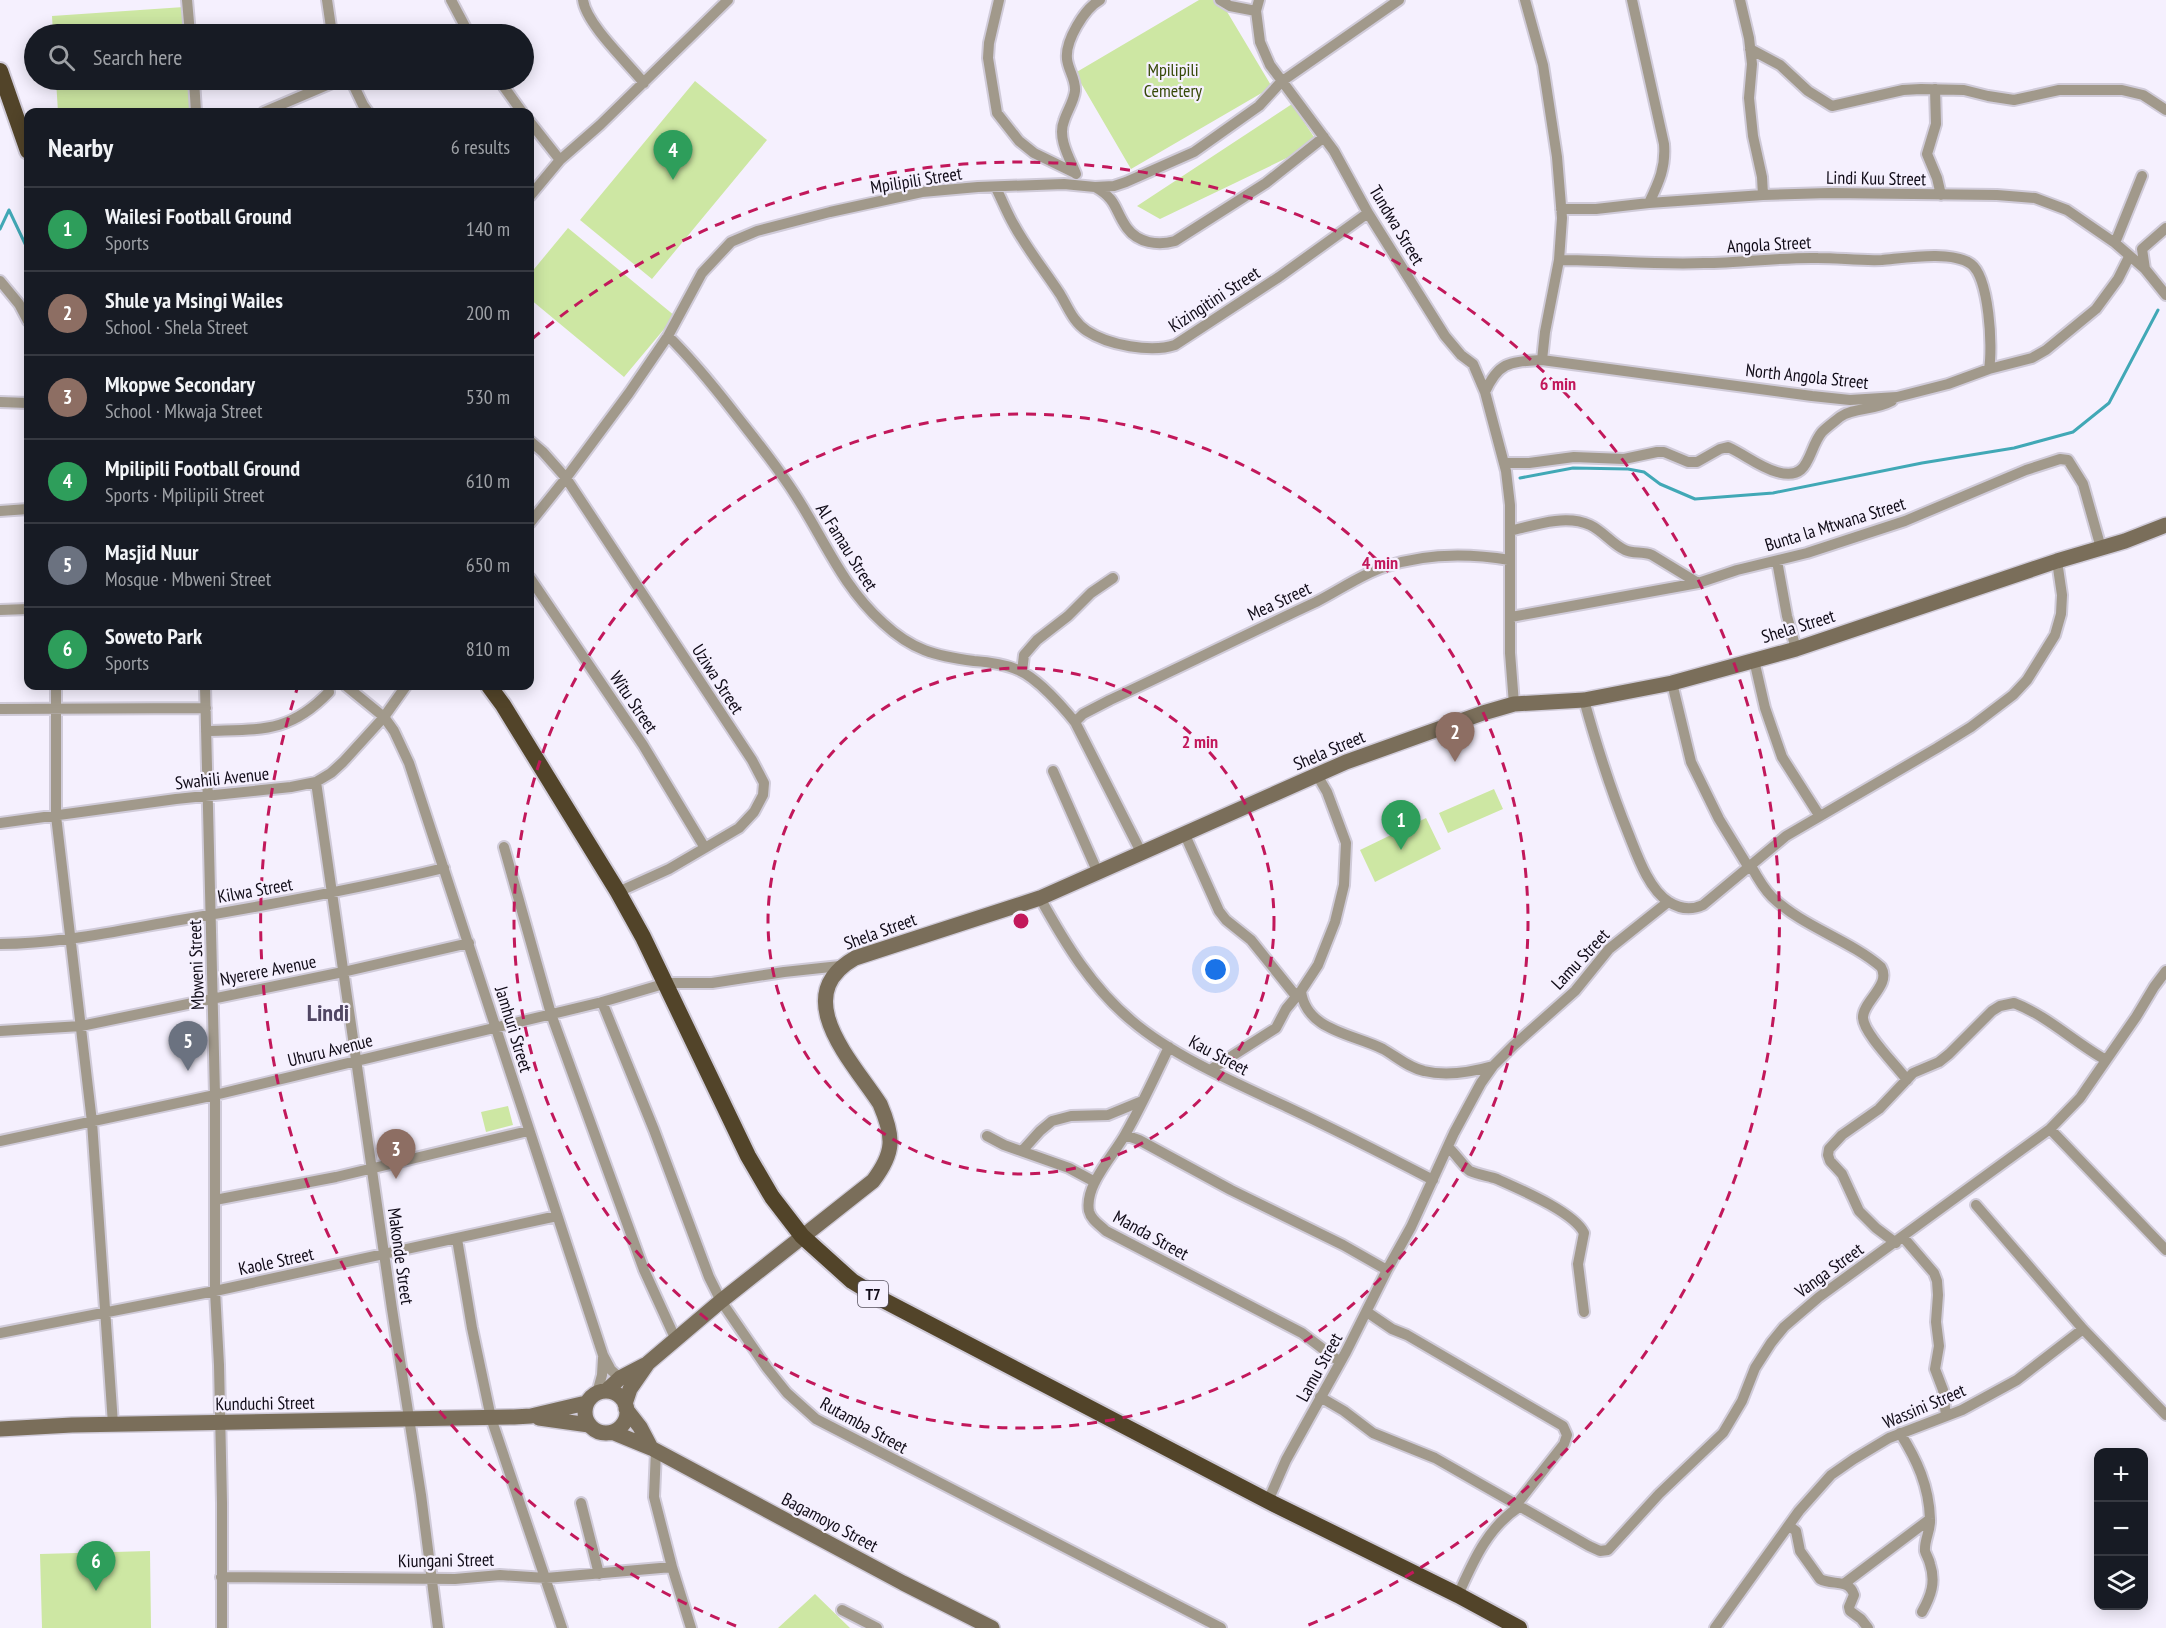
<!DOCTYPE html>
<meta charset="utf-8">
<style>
body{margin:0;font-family:"PT Sans Narrow",sans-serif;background:#20242c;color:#f1f3f6}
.controls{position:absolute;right:18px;bottom:18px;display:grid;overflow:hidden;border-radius:12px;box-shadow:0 3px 15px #0003}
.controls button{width:54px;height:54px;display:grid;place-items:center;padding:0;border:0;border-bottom:2px solid #363941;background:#171b24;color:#f1f3f6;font:30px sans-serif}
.you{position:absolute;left:1216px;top:970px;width:21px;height:21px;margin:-15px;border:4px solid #fff;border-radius:50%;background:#1a73e8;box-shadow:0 0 0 9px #1a73e833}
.badge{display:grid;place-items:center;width:39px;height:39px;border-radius:50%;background:#d293ac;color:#fff;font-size:20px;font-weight:700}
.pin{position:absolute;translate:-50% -50px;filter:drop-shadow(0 2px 3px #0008)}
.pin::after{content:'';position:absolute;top:32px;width:21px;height:18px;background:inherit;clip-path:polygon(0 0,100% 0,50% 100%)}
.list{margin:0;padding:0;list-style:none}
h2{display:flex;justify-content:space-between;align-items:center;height:78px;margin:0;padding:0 24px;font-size:26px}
h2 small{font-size:20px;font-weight:400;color:#9ea1a6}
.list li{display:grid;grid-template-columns:39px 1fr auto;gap:18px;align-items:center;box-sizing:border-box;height:84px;padding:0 24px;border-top:2px solid #363941}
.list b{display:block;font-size:22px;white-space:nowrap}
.list p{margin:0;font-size:20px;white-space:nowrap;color:#9ea1a6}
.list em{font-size:20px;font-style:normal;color:#9ea1a6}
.icon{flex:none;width:33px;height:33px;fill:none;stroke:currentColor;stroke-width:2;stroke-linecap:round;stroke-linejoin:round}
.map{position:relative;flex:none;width:2166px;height:1628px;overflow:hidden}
.search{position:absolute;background:#171b24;box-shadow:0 3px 15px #0003;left:24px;top:24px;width:510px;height:66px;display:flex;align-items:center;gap:15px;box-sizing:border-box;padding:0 21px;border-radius:33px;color:#9ea1a6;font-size:22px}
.panel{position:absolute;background:#171b24;box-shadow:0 3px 15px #0003;left:24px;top:108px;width:510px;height:582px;border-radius:12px}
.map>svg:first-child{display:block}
.green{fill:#cde7a3}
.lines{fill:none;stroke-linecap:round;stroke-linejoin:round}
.stream{stroke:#41a8b6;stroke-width:3}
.minor-casing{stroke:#d0cbd9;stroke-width:14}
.secondary-casing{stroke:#d0cbd9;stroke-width:18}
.trunk-casing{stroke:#d0cbd9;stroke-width:20}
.minor{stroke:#a1998b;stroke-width:10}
.secondary{stroke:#7a6e5a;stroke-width:15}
.trunk{stroke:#524429;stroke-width:16}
.ring{fill:none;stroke:#c2185b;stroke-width:3;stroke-dasharray:10 8}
.labels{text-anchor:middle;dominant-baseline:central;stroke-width:4.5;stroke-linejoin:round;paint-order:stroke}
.shield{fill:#f5f0fe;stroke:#55505c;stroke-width:1.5}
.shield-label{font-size:16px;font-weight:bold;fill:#100b17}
.park-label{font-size:18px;fill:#364907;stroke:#f5f0fe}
.street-label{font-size:18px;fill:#100b17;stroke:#f5f0fe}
.district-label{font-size:24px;font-weight:bold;fill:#504663;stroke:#f5f0fe}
.centre{fill:#c2185b;stroke:#f5f0fe;stroke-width:3}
.ring-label{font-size:18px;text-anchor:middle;font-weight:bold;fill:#c2185b;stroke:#f5f0fe;stroke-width:4.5;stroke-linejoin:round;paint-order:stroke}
</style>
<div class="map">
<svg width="2166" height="1628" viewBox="0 0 2166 1628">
<rect width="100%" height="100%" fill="#f5f0fe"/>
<path class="green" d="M1199,0H1220L1272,87L1131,169L1075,73Z
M184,7L186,34H53L52,16Z
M56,80H189L191,112H58Z
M695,81L767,140L652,279L580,220Z
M1292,104L1318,143L1160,219L1137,206Z
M568,228L675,316L624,377L530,299V274Z
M1494,789L1503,809L1448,833L1439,813Z
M1426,818L1441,849L1375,882L1360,850Z
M508,1106L513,1125L486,1132L481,1112Z
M150,1551L151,1628H42L40,1554Z
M815,1594L850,1628H778Z"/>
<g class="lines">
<path class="stream" d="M9,210L28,250
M0,229L9,210
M1520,478L1573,468L1628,469L1644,472L1660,484L1695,499L1773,493L1922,463L2014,448L2073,432L2109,403L2158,310"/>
<defs>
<path id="minor" d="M187,0L190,34
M327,0L332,34
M451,0L469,34
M583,0C586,24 628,63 644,83
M999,0L989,43L988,58L997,113L1019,141L1034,153L1075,173
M1220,0L1230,6L1256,11
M1259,0L1256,11L1260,42L1270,65L1334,151L1368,213L1445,336L1461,355L1473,364L1485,392L1506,471L1510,505V653L1514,704
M1525,0L1543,65L1557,157L1562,218L1559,260L1545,332L1542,360
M1632,0L1664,144C1666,167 1659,182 1649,203
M1740,0L1749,38L1752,64L1749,98L1753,136L1762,177L1763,195
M1750,49L1780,65L1808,91L1832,106L1903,90L1921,89L1964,90L1988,96L2014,100L2059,90H2122L2143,95L2166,110
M194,80L196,112
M351,80L363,105L368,112
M499,80L522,112
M1935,89L1936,124L1927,154L1937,178L1941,195
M264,112L339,80
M530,122L560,160
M1076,174C1070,159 1057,138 1064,121C1067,111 1074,101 1075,91C1076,79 1068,70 1067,59C1065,41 1084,9 1100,0
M1095,187C1118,200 1114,210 1127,228C1138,243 1158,246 1175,241L1266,183L1324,137
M996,188C1002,200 1007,213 1014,225C1027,249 1045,271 1060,294C1068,307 1073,322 1087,331C1108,345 1151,353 1175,345L1279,277L1368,213
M530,196L560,160L600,125L728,0
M1561,209H1596L1649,203L1763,195L1829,193L1997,195L2035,198L2067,210L2115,243L2145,269L2166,295
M2115,243L2142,176
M1559,260C1608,260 1656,265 1704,263C1742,263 1780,257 1818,258C1840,258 1860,261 1882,260C1905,258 1952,250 1971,264C1989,277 1993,347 1989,369
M2145,269L2142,249L2166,228
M0,281L19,304L28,321
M668,336C693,360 715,388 736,415C758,443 777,466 796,496C825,541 842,586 883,623C912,650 935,656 974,661C988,662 1005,664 1018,670C1037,678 1062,706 1075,722L1142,854
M1485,392C1499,361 1510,362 1542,360L1812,396L1850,400L1897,397L1948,384L1989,369L2032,358L2046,350L2096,309L2118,279L2129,257
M0,402L28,403
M530,441L543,452L566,478L752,760L764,783L763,795L754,812L739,828L669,869L618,892
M1504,463H1529L1574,457L1624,459L1657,452H1664L1688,462H1697L1720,449L1728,447C1744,454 1759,467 1777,472C1811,482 1807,450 1822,432C1827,427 1834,422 1840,417C1854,407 1874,411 1892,401
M0,511L28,509
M530,523L566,478L629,393L668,336L702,273L731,242L757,231L830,212L922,192L978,187L1064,184L1095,187L1114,186L1126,182L1194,152L1259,106L1281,82L1399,0
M1510,531C1534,525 1566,514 1590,525C1603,531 1612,544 1625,550C1633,554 1643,551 1652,555L1698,583
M1777,561L1787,616L1796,649
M530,578L643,745L705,848
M0,610L28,609
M1511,617L1698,583L1737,570L1807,553L1905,521L2026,470L2060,459L2068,460L2083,484L2101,548
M1754,660L1765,708L1782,757L1819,815
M1022,672L1024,655L1037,640L1068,616L1091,593L1113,578
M1672,683L1691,762L1719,819L1749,868
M56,686V816L92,1122L113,1424
M205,686L215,1095V1291L219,1365L222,1503V1628
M346,686L384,717L394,731L409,763L603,1355L611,1370L620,1378
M1584,700C1597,747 1611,791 1629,835C1637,855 1649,890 1669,902C1680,909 1692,910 1703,905L1786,836L1937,748L1971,727L2013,695L2027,680L2055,635L2061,614L2062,595L2057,561
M0,709L206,708
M1075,722L1083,714L1110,700C1179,668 1247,634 1316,602C1338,591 1362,574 1384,567C1425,553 1468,553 1510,560
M206,731C260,729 289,734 329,692L327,686
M1053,771L1098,873
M316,782L392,1309L421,1495L438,1628
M0,823L176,799L291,787L316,782L331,773L343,762L384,717L406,686
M1185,835L1219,911L1226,920L1251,940L1296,996
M504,847L551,1014L644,1270L676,1340
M1751,866C1757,877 1763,888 1772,897C1803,927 1848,939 1881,967C1892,985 1862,1002 1863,1018C1864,1034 1897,1066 1907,1080
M1040,898C1065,943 1092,988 1132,1021C1173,1056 1238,1084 1287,1107C1336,1130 1385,1155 1433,1180
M0,944C59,944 122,930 180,920C269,905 357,889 444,868
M1301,991C1306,1031 1354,1034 1383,1049C1397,1057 1409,1068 1424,1071C1445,1076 1472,1072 1493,1066
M602,1002L654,1130L709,1277L721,1301L767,1368L787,1393L816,1419C951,1490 1086,1559 1221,1628
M0,1031L81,1026L343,972L469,943
M1169,1047C1155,1076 1142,1105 1126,1133C1115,1154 1084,1185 1089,1211C1091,1220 1100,1225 1106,1231L1302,1333L1340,1362
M1210,1070L1276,1028L1286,1009L1301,991L1318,965L1335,922L1344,885L1346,843L1327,792L1317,775
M2050,1129L2166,1250
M1125,1135L1139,1140L1231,1190L1343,1245L1387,1270
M987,1136L1004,1145L1069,1168L1095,1182
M0,1141L215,1095L602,1002L667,983H712L784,972L840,966
M1448,1147C1454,1152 1466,1169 1470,1171C1479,1175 1489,1176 1497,1179C1519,1189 1574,1212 1584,1233L1578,1264L1584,1312
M1022,1151L1040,1131L1052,1121L1071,1116L1108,1115L1142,1101
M215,1200L336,1177L528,1131
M1976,1205L2083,1329L2166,1415
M1903,1237L1934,1273L1937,1281L1938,1295L1936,1322L1939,1346L1935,1369L1943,1390L1946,1416
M457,1239L472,1328L491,1418L562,1628
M1896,1243L1876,1228L1859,1211L1842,1174L1830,1161L1828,1155L1829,1149L1842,1135L1879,1109L1913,1073L1939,1062L1949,1054L1992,1011L2000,1006L2014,1003C2048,1016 2075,1043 2106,1060
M1367,1312L1392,1329L1407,1335L1563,1426L1567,1435L1564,1444L1516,1505
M0,1333L215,1291L557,1216
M597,1393L602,1375L603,1358
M1320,1397L1344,1411L1373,1433L1435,1458L1589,1546L1600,1551L1608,1550L1659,1494L1723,1433L1742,1401L1755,1368L1771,1343L1784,1327L1819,1297L2050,1129L2080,1098L2136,1017L2154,987L2166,971
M1900,1433C1917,1460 1929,1486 1930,1519C1931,1530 1924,1540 1925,1551C1926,1555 1929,1559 1930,1564C1936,1582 1931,1596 1922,1612
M656,1451L654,1497L672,1567L691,1628
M1268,1501L1286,1460L1346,1352L1387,1270L1411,1227L1454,1133L1481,1083L1493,1066L1513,1046L1575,991L1609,949L1668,902
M581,1503L599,1574
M1789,1526L1796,1531L1800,1551L1820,1579C1833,1586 1849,1578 1854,1595L1849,1607L1850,1611L1861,1619L1868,1628
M221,1577L455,1579L500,1575L546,1578L672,1567
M1845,1583L1930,1519
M1458,1595C1473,1562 1487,1528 1519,1507
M842,1610L877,1628
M1715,1628L1799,1511L1831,1475L1854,1459L1889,1438L1962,1410L2017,1380L2083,1329"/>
<path id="secondary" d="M606,1391L620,1378L645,1365
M585 1412a21 21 0 1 1 42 0a21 21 0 1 1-42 0Z
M625,1404L630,1389L648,1363L721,1301L873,1181C895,1152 894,1137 880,1104C852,1061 788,996 855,958L1040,898L1346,762L1483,713L1514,704L1584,700L1672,683L1796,649L2057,561L2125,541L2166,525
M626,1409L640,1427L651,1448
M539,1418L589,1425
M0,1429L72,1425L514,1417L531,1416L586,1403
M612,1432L651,1448L903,1583L992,1628"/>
<path id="trunk" d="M0,71L28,151
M489,686L503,705L618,892L643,937L748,1156L772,1197L802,1236L852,1281L883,1300L1268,1501L1458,1595L1519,1628"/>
</defs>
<use href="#minor" class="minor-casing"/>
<use href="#secondary" class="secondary-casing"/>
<use href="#trunk" class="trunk-casing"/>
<use href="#minor" class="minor"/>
<use href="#secondary" class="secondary"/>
<use href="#trunk" class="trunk"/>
</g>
<g class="ring">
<circle cx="1021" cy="921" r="253"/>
<circle cx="1021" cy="921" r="507"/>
<path d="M736 1626A760 760 0 0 1 298 686M532 339A760 760 0 1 1 1306 1626"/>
</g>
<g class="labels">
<rect class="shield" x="858" y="1281" width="30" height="26" rx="4.5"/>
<g class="shield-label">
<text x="873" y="1294">T7</text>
</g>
<g class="park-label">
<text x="1173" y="69">Mpilipili<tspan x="1173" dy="21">Cemetery</tspan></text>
</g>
<g class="street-label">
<text transform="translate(1876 178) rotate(1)">Lindi Kuu Street</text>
<text transform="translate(916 180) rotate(-9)">Mpilipili Street</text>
<text transform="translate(1397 225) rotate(59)">Tundwa Street</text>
<text transform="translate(1769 244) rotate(-3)">Angola Street</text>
<text transform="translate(1214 299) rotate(-33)">Kizingitini Street</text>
<text transform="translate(1807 376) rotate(6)">North Angola Street</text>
<text transform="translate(1835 524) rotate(-17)">Bunta la Mtwana Street</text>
<text transform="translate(847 547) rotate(58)">Al Famau Street</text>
<text transform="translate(1279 601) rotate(-25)">Mea Street</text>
<text transform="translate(1798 626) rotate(-17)">Shela Street</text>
<text transform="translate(718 679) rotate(57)">Uziwa Street</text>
<text transform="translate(634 702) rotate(56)">Witu Street</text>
<text transform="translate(1329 750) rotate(-23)">Shela Street</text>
<text transform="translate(222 778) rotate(-6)">Swahili Avenue</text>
<text transform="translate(255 890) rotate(-10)">Kilwa Street</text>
<text transform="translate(880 931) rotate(-20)">Shela Street</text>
<text transform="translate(1580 959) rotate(-47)">Lamu Street</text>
<text transform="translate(196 965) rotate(-92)">Mbweni Street</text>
<text transform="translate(268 970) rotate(-11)">Nyerere Avenue</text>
<text transform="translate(514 1029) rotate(73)">Jamhuri Street</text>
<text transform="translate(330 1050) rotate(-14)">Uhuru Avenue</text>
<text transform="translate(1219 1055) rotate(28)">Kau Street</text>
<text transform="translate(1151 1235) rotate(29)">Manda Street</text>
<text transform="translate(401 1256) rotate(82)">Makonde Street</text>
<text transform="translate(276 1261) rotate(-12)">Kaole Street</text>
<text transform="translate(1829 1270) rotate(-36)">Vanga Street</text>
<text transform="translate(1319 1367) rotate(-61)">Lamu Street</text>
<text transform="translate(265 1403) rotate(-1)">Kunduchi Street</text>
<text transform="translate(1924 1406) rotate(-23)">Wassini Street</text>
<text transform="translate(864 1425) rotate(29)">Rutamba Street</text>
<text transform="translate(830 1522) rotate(28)">Bagamoyo Street</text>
<text transform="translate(446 1560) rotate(-1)">Kiungani Street</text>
</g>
<g class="district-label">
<text x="328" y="1012">Lindi</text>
</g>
</g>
<circle cx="1021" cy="921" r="9" class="centre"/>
<g class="ring-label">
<text x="1558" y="390">6 min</text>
<text x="1380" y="569">4 min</text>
<text x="1200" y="748">2 min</text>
</g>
</svg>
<div class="controls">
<button>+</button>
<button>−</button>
<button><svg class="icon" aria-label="layers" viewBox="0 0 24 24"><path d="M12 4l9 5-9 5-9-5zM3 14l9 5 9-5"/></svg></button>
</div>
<div class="you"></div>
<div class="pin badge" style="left:1401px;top:850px;background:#2e9e5b">1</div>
<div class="pin badge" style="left:1455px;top:762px;background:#8d6e63">2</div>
<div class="pin badge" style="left:396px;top:1179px;background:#8d6e63">3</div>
<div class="pin badge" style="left:673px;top:180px;background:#2e9e5b">4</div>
<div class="pin badge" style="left:188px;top:1071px;background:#6b7280">5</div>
<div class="pin badge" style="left:96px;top:1591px;background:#2e9e5b">6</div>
<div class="search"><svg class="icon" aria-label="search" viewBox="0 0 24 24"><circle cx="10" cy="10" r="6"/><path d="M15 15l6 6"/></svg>Search here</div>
<section class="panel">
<h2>Nearby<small>6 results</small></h2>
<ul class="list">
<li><span class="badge" style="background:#2e9e5b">1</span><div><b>Wailesi Football Ground</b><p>Sports</p></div><em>140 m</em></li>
<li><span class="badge" style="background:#8d6e63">2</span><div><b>Shule ya Msingi Wailes</b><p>School · Shela Street</p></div><em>200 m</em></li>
<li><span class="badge" style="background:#8d6e63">3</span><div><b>Mkopwe Secondary</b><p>School · Mkwaja Street</p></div><em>530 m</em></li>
<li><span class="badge" style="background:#2e9e5b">4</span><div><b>Mpilipili Football Ground</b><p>Sports · Mpilipili Street</p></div><em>610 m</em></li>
<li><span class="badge" style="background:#6b7280">5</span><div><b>Masjid Nuur</b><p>Mosque · Mbweni Street</p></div><em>650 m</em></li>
<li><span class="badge" style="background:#2e9e5b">6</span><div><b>Soweto Park</b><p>Sports</p></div><em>810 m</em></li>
</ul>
</section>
</div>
